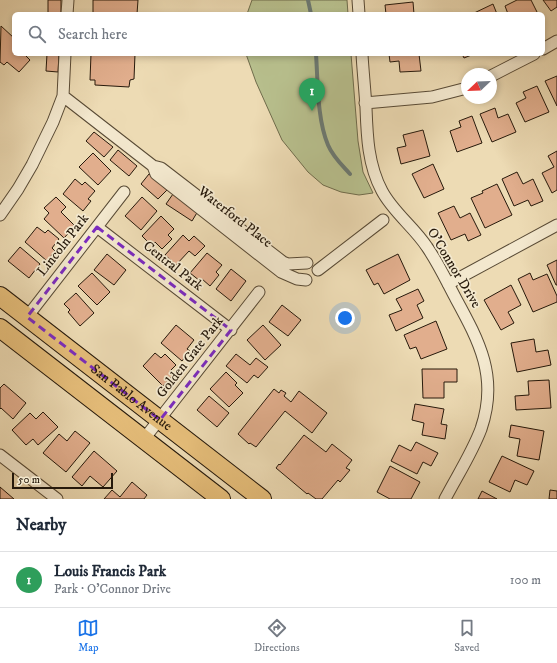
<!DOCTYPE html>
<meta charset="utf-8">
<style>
body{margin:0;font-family:"IM FELL DW Pica",serif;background:#f2f2f3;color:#1f2937}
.compass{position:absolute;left:461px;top:68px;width:36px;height:36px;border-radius:50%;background:#fff;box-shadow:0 2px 6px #0003;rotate:247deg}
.scale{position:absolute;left:12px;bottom:10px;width:101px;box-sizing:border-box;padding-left:4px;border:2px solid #26190b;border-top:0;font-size:11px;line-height:14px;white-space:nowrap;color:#26190b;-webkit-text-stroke:3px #f3e8ce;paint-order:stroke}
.you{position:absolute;left:345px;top:318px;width:14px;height:14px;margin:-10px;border:3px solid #fff;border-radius:50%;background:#1a73e8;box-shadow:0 0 0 6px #1a73e833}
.badge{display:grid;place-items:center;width:26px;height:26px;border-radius:50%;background:#1a73e8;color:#fff;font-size:13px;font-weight:700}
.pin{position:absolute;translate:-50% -33px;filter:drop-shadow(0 1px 2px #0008)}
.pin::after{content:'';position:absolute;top:21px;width:14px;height:12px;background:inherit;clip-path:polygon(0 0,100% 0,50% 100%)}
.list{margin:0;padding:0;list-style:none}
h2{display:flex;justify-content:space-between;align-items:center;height:52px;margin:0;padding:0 16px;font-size:17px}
h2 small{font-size:13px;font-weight:400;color:#747a83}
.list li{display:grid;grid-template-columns:26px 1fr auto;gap:12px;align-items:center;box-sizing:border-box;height:56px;padding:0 16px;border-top:1px solid #e0e1e3}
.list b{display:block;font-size:15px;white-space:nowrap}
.list p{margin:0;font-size:13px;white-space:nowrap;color:#747a83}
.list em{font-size:13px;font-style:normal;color:#747a83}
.icon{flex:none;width:22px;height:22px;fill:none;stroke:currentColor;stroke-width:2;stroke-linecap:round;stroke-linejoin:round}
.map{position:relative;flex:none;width:557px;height:499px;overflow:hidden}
.search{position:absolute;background:#fff;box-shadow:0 2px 6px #0003;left:12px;right:12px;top:12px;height:44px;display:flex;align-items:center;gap:10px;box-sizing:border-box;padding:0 14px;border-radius:6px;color:#747a83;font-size:15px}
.sheet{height:108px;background:#fff}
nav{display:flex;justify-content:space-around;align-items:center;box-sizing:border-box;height:56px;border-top:1px solid #e0e1e3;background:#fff;font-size:11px;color:#747a83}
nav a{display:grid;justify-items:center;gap:2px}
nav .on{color:#1a73e8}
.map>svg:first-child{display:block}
.green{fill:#b8c08e;stroke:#6f6c4c}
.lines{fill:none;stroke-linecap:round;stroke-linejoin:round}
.stream{stroke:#6c7972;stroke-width:4}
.building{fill:#e1ae8d;stroke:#26190b}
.minor-casing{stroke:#584a35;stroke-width:13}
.primary-casing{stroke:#26190b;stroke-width:20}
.minor{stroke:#f3e8ce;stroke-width:11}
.primary{stroke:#e6be7a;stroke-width:18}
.marked{fill:none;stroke:#7b2cbf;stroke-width:3;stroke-dasharray:8 5;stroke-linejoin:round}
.labels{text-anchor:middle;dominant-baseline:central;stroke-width:3.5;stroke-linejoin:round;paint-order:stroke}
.street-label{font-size:14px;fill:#26190b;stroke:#f3e8ce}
</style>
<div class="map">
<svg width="557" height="499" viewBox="0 0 557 499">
<rect width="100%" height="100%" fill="#eddbb4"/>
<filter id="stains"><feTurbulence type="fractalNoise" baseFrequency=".005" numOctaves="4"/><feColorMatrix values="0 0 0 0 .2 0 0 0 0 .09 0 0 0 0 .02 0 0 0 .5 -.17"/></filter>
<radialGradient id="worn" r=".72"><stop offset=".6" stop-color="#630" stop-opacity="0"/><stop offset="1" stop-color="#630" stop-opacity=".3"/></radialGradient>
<path class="green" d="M252,0H347L348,14H247Z
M246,54H351L358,141L363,172L373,193L359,195L341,192L323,185L308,172L282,140L256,82Z"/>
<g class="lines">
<path class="stream" d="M308,0L311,14
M316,54C318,82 317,119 328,145C333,157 342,165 350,174"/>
</g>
<path class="building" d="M48,0H61V14H48Z
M93,0H138L137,14H93Z
M517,0H531L538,14H508L505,6Z
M543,0H557V7L551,11Z
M413,2L414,14H386L385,5Z
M493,4L497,14H472Z
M1,26L14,38V54H24L30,60L19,72L7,62L4,65L0,62Z
M47,54H59L58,72L46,71Z
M91,54H135L134,79L130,80L129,87L95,85V80H90Z
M389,54H419L421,71L400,72L399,61L390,62Z
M462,54H474L464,58Z
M557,76V106L545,81Z
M537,86L549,112L525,122L516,103L526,98L523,92Z
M495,108L498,118L508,114L516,132L492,142L480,114Z
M472,116L482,143L457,152L450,131L461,127L459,121Z
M423,130L430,156L401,164L397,148L406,146L403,135Z
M94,132L113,147L104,157L86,141Z
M118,150L137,166L129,176L110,160Z
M557,151V190L552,193L542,173L554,167L548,156Z
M93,153L111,171L98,185L79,167Z
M433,164L444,189L424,198L412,174Z
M517,172L523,184L533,179L543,201L531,206L528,200L514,206L502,179Z
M149,174L167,190L158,199L141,184Z
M75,179L82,185L85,182L95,191L88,199L91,201L83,211L63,194Z
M497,184L512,215L485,228L471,198L483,193L482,191Z
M173,194L198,211L192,221L166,204Z
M56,197L66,207L61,212L75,226L64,238L44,219L49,213L44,208Z
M142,197L157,211L141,230L125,216Z
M454,206L460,218L470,213L481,235L468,241L465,234L451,240L438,213Z
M161,216L174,229L168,235L172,239L162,249L155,242L152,246L142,236Z
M37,227L45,233L48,230L59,239L52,248L55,251L47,261L25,242Z
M183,235L189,241L194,236L205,246L195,256L189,251L176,265L165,255Z
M20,247L40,264L29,278L8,261Z
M207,253L222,265L216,272L219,275L210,286L202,279L200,281L190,273Z
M107,254L126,270L114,285L94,270Z
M398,254L410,280L384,294L378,283L374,285L366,270Z
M557,260V285H556L547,265Z
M231,269L246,281L231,301L216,289Z
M92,273L110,292L97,305L78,286Z
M530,273L533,280L547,274L557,296V302L533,312L518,279Z
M511,285L521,305L508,312L514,323L501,330L484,300Z
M418,289L424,301L417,305L423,318L396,331L389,315L402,310L396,299Z
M76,293L94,313L80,326L68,312L70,310L64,304Z
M282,305L301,320L288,336L269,322Z
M436,321L447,349L421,359L416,347L410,349L404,335Z
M176,325L194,340L187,349L190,351L182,361L161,343Z
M263,325L281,345L265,360L247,340Z
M534,339L536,352L548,350L551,365L517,372L511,343Z
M155,353L161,358L165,354L176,365L169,372L173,375L163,386L143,366Z
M236,354L250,365L256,358L268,367L258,378L254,375L247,383L226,366Z
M422,369H457V382H444V398H423Z
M226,372L237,383L235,385L243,393L229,407L210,389Z
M549,380L551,408L516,410L515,396L529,395L528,381Z
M4,384L26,403L13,419L1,408L0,409V388Z
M274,389L279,393L281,390L286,393L284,396L291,402L299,391L327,413L312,433L285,411L256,447L250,443L249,444L238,434Z
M209,396L229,413L217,427L197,410Z
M415,404L444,409L441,424L447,425L445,439L422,435L424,423L412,420Z
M43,412L58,427L38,445L33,439L26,445L12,430L30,413L36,419Z
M511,425L544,431L539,460L517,456L520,439L509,437Z
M75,431L90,443L66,472L43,453L59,434L67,441Z
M304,435L326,452L332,444L352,460L346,468L350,470L340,482L338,480L322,499H316L308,493L307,494L276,468L279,464L280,465Z
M416,442L438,453L431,466L423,462L417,474L391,461L399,445L411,451Z
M94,451L117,471L103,487L90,476L82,486L72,477Z
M502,456L534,471L527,485L515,480L510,492L489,482Z
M390,466L420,482L411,499H390L377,492Z
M132,482L147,495L144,499H104L112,490L120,497Z
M0,487L14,499H0Z
M550,490L557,491V499H549Z
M482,491L497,499H478Z"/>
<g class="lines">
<defs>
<path id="minor" d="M358,0L359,14
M67,14L68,0
M543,49L557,41
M362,54C363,72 365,90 366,108C367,136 368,165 382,191C393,212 414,227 427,247C438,263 446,280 455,297C479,341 499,377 481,429C472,453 457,476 445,499
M491,76L534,54
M63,96L153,166L161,168L283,262L288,264L307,263
M365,103L432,97L467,88
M153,166L156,174L281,272L297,279L306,280
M0,215L18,189L32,165L53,122L63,96L65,54
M97,227L231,330
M318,270L383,220
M448,284L557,225
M27,317L124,192
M144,439L259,292
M0,455L57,499"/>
<g id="primary">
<path id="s1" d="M0,296L262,499"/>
<path d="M0,328L221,499"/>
</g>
</defs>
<use href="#minor" class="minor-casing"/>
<use href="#primary" class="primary-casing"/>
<use href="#minor" class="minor"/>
<use href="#primary" class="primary"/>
</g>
<path class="marked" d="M97,227L231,330L160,420L27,317Z"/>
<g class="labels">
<g class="street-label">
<text transform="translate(235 217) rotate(38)">Waterford Place</text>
<text transform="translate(63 245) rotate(-52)">Lincoln Park</text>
<text transform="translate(173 266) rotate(38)">Central Park</text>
<text transform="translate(454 268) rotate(59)">O'Connor Drive</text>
<text transform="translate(190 357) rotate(-52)">Golden Gate Park</text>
<text stroke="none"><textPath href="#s1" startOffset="166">San Pablo Avenue</textPath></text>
</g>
</g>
<rect width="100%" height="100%" filter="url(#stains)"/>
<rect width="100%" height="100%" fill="url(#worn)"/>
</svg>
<svg class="compass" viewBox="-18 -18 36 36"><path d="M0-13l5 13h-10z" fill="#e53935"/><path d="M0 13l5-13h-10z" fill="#747a83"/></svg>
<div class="scale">50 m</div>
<div class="you"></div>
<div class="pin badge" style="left:312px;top:111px;background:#2e9e5b">1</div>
<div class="search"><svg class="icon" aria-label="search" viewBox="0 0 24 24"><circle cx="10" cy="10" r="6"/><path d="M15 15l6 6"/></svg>Search here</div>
</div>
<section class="sheet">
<h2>Nearby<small></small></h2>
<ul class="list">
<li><span class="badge" style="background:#2e9e5b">1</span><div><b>Louis Francis Park</b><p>Park · O'Connor Drive</p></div><em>100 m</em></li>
</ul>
</section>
<nav>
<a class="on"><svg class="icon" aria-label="map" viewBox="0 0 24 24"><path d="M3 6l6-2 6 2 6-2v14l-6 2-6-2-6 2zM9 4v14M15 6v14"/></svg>Map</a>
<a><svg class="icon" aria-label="directions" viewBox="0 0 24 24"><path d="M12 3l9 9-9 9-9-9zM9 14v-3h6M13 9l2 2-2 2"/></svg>Directions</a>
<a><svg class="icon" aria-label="saved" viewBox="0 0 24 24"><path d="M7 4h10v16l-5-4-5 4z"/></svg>Saved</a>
</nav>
